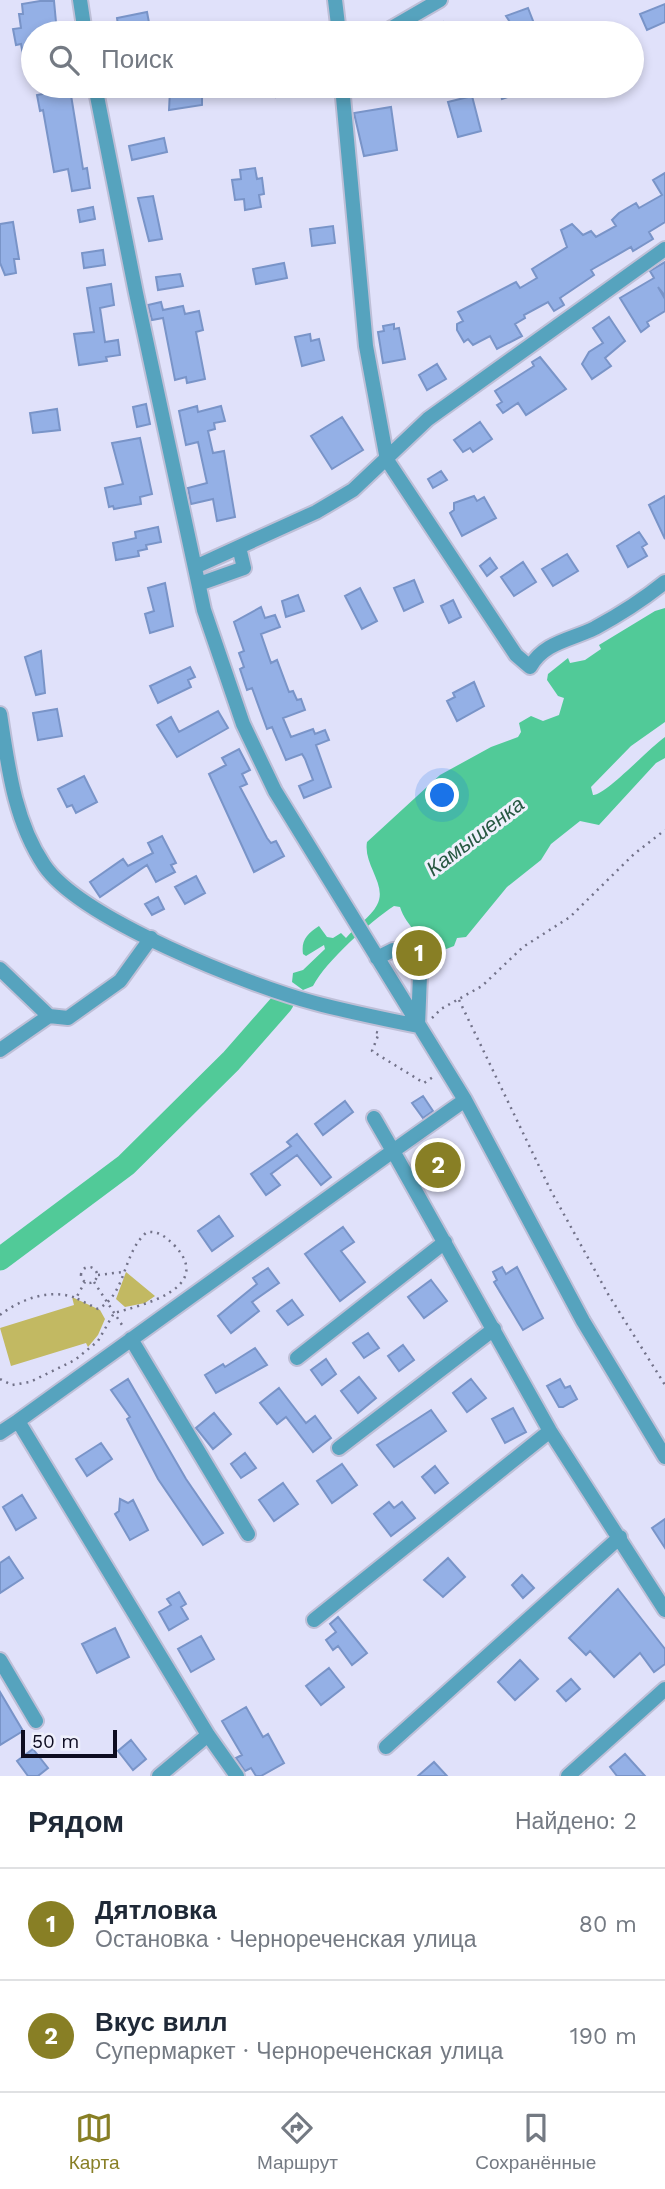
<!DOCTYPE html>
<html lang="ru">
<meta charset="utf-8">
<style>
body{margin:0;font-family:"Work Sans",sans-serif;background:#f2f2f3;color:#1f2937}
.scale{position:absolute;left:21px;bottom:18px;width:96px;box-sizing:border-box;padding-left:7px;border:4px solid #0d0c21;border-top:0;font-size:19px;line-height:24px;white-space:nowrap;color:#0d0c21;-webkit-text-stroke:5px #eff0fc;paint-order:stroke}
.you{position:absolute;left:443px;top:796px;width:24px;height:24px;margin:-18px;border:5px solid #fff;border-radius:50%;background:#1a73e8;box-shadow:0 0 0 10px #1a73e833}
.badge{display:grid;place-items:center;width:46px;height:46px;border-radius:50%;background:#887f25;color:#fff;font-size:23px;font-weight:700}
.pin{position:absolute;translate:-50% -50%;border:4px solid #fff;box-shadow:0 2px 7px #0006}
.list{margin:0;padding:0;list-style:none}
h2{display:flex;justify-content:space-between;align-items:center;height:91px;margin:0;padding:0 28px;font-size:30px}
h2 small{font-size:23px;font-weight:400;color:#747a83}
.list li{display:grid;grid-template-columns:46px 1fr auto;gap:21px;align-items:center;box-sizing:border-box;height:112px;padding:0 28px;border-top:2px solid #e0e1e3}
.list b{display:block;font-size:26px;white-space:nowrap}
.list p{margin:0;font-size:23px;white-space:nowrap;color:#747a83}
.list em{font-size:23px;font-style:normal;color:#747a83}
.icon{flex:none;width:38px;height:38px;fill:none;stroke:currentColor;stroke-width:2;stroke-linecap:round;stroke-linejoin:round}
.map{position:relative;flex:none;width:665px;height:1776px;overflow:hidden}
.search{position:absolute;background:#fff;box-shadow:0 4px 10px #0003;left:21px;right:21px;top:21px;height:77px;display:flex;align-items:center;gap:18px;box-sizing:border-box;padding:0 24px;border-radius:38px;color:#747a83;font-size:26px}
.sheet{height:315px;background:#fff}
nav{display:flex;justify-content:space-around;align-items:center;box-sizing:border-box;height:98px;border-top:2px solid #e0e1e3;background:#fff;font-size:19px;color:#747a83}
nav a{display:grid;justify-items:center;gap:4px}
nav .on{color:#887f25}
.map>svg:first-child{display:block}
.green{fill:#c2b962}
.water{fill:#51ca98}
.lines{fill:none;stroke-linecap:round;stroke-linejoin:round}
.river{stroke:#51ca98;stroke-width:23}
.building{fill:#94b0e6;stroke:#7994c8;stroke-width:2}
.minor-casing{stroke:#bebfd7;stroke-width:18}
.path{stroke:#727289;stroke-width:2.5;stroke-dasharray:2 5;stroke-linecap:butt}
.minor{stroke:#56a3be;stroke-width:14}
.labels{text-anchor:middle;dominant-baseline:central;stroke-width:6;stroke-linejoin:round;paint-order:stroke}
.water-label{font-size:21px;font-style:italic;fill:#275842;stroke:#eff0fc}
</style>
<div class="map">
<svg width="665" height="1776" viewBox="0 0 665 1776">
<rect width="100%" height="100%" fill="#e0e1fa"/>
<path class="green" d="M126,1272L155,1296L145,1303L125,1307L116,1299Z
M72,1297L100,1310L105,1319L98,1335L88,1347L86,1343L11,1366L0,1328L74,1305Z"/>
<path class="water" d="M665,608V722L631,746L591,787L593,795C605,796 650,747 665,737V758L656,763L599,825L580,821L551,844L541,860L507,887L466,937L457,938L454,946L441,951C424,941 406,926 400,907L394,906C371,921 326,961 313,986L303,990L292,982L293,973L303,970L325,949L324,945L306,956L303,954C301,940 307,934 319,926L327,937L333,938L341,933L346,938C354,928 371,917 377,905C388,885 363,865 367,842L440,775L491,747L518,737L521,732L519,723L531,716L543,721L559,715L564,698L558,696L547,680L548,674L568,658L570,663L585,660L601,649L599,645L655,611Z"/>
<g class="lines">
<path class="river" d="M0,1259L126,1165L231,1061L282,1003"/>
</g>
<path class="building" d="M40,1H54L57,33H33V53L23,55L21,44L16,45L13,29L21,28L19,14H23L22,4Z
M665,4V22L647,30L640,14Z
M528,8L535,26L517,33L506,16Z
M147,12L150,28L119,33L117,18Z
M443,22L447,33H415V32Z
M194,86H202V105L169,110L170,90Z
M274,86H305L306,91L276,97Z
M498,86H536L537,87L502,99Z
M70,89L83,169L87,168L90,188L72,191L68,169L54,172L43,110L40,111L37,95Z
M472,96L481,131L458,137L448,102Z
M391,107L397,150L364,156L354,113Z
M164,138L167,152L132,160L129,146Z
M255,168L257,179L262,178L264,194L259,195L261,207L245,210L244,199L235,200L232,180L241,179L240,170Z
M665,173V222L649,232L653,239L633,251L631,247L591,270L594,275L560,298L564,305L554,311L548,302L524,315L525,318L515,324L522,336L497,349L490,336L473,345L468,339L464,342L457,330V324L463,321L458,312L516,282L520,288L537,278L532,269L567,247L561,230L572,224L583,235L591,231L596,237L616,226L612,220L619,213L636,203L639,208L662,195L653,180Z
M153,196L162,239L149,241L138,198Z
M93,207L95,219L80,222L78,210Z
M13,222L19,259H14L16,273L5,275L0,263V224Z
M333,226L335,243L312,246L310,229Z
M103,250L105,265L84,268L82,253Z
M665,262V296L658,287L665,299V311L647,322L649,326L641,332L620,298L654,278L650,271Z
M284,263L287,278L256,284L253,269Z
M180,274L183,286L158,290L156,277Z
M111,284L114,305L100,308L105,342L118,340L120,355L106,357L107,361L79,365L74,334L94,332L87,288Z
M161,302L163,310L183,306L185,314L199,311L203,330L196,332L205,379L187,383L186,377L175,380L163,318L152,320L148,305Z
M609,317L625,341L605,358L611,366L592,379L582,364L589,352L603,343L593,328Z
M394,324V329L399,328L405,359L383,363L378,332L384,331L383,326Z
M310,334L311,341L319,339L324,360L302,366L295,337Z
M540,357L566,389L526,415L518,403L503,413L497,405L502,402L495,391L534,366L532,362Z
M437,364L446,379L427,390L419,375Z
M146,404L150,424L137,427L133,407Z
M197,406L198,412L221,406L225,421L214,423L215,429L208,431L213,453L224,451L235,517L217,521L213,499L191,504L188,488L207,483L198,442L186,445L179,411Z
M57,409L60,430L33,433L30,413Z
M342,417L363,450L332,469L311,436Z
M480,422L492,439L473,452L470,448L463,452L454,440Z
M140,438L152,494L140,497L141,504L114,509L113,506L109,507L105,488L123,484L112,443Z
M441,471L447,480L433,488L428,479Z
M474,496L477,501L484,497L496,518L462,536L450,513L454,510V503Z
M665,496V539L649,505Z
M158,527L161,542L146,545L147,549L138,551L139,556L116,560L113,543L136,538L135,532Z
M639,532L647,544L642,547L647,556L628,567L617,546Z
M567,554L578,571L553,586L542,569Z
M490,558L497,568L487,576L480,566Z
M523,562L536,582L514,596L501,577Z
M414,580L423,602L404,611L394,588Z
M165,583L173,626L150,633L145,614L154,611L148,588Z
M360,588L377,621L362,629L345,596Z
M298,595L304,611L286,617L282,601Z
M453,600L461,617L449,623L441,606Z
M261,607L265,618L275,615L280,627L261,634L271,663L277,660L289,692L293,691L297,700L301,699L305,710L283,718L291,737L313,729L315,734L325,730L329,740L316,745L331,787L304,798L299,786L313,780L305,759L302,754L286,760L272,727L267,729L252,688L247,690L240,669L244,667L239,653L244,651L234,622Z
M41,651L45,693L36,695L25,657Z
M190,667L195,677L188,680L191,687L158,703L150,686Z
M474,682L484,706L457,721L447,701L455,697L453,693Z
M57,709L62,736L38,740L33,713Z
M218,711L228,728L177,757L157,725L171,717L179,732Z
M239,749L250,770L242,774L247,784L240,787L267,838L271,843L276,841L284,856L254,872L209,774L226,765L222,758Z
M84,776L97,802L76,813L72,805L67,807L58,789Z
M162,836L176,863L171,865L175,872L156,882L147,865L100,897L90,882L123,859L128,866L153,853L148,843Z
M196,876L205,893L185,904L175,887Z
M158,897L164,909L152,915L145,904Z
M423,1096L433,1111L423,1118L412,1103Z
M345,1101L353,1112L323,1135L315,1124Z
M297,1134L331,1177L321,1185L297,1155L271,1174L280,1185L266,1195L251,1174L291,1146L287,1142Z
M443,1148L455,1169L433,1181L421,1160Z
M219,1216L233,1236L212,1251L198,1231Z
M343,1227L354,1242L341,1251L365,1282L340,1301L305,1254Z
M502,1267L506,1274L517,1267L543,1318L523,1330L494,1282L497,1280L493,1272Z
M268,1268L279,1283L252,1302L259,1311L231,1333L218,1316L257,1284L253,1278Z
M431,1280L447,1301L424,1318L408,1297Z
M292,1300L303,1315L288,1325L277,1311Z
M368,1333L379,1348L364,1358L353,1343Z
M403,1345L414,1360L399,1371L388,1356Z
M255,1348L267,1365L216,1393L205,1375L223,1364L225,1367Z
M326,1359L336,1374L322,1385L311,1370Z
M359,1377L376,1398L358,1413L341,1391Z
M128,1379L186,1479L223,1533L203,1545L158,1479L127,1419L130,1417L111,1390Z
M471,1379L486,1398L467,1412L453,1393Z
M560,1379L565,1388L570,1386L577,1399L563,1407H559L547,1386Z
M279,1388L306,1423L315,1416L331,1438L313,1452L286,1417L277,1424L260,1403Z
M513,1408L526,1432L505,1443L492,1419Z
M431,1410L446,1431L394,1467L377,1445Z
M214,1413L231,1434L213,1449L196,1428Z
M101,1443L112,1459L87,1476L76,1459Z
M245,1453L256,1468L241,1478L231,1464Z
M342,1464L357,1485L332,1503L317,1481Z
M435,1466L448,1483L435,1493L422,1477Z
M283,1483L298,1504L274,1521L259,1500Z
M22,1495L36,1518L16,1530L3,1507Z
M120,1499L128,1503L133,1500L148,1530L130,1540L115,1514L119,1511Z
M389,1502L394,1508L402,1502L415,1518L391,1536L374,1514Z
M665,1519V1548L652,1528Z
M9,1557L23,1578L0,1593V1563Z
M448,1558L465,1577L443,1597L424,1580Z
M522,1575L534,1588L523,1598L512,1585Z
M618,1589L665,1649V1664L654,1672L640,1653L614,1677L590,1651L586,1655L569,1638Z
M179,1592L186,1604L181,1607L188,1619L169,1630L159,1612L171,1605L167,1599Z
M338,1617L367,1653L352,1665L338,1646L333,1650L326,1640L336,1632L330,1624Z
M115,1628L129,1657L97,1673L82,1644Z
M201,1636L214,1659L191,1672L178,1649Z
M520,1660L538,1679L515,1700L498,1682Z
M329,1668L344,1687L321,1705L306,1686Z
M571,1679L580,1689L566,1701L557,1691Z
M0,1692L23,1731L0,1745Z
M246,1707L263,1737L268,1734L284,1763L261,1776H256L251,1768L245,1771L236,1758L242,1755L222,1721Z
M131,1740L146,1759L133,1770L118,1751Z
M33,1749L48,1768L38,1776H28L17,1761Z
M625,1754L645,1776H617L610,1767Z
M434,1762L447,1776H418Z"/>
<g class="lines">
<defs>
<path id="minor" d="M80,0L85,33
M335,0L339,33
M383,33L440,0
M95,86L136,293L204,610L243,724L275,791L465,1100L583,1321L665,1457
M342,86L366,346L387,460L516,655L530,667C544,642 571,640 595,628C619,615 644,599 665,582
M195,567L316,512L353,490L428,419L665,249
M199,584L244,568L239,547
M0,714C8,766 14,820 44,865C80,919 250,986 315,1003C349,1012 384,1019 418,1026
M377,958L393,950L400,951L420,975L418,1026
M0,969L49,1016L0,1050
M49,1016L68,1018L120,981L151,938
M465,1100L393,1151L550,1431L665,1610
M131,1339L248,1534
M297,1358L445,1242
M0,1433L18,1421
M339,1448L494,1329
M314,1620L550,1431
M0,1660L36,1721
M386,1747L620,1537
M159,1776L208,1735
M237,1776L208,1735L18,1421L393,1151L374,1118
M568,1776L665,1689"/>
</defs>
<use href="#minor" class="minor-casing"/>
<path class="path" d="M459,1000L551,1191L608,1294L665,1385
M432,1018L441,1009L482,986L523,947L570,917L634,854L665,830
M376,1032L379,1033L372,1051L424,1083L436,1075
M81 1275a8 8 0 1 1 16 0a8 8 0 1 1-16 0Z
M98,1275L123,1272
M94,1282L124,1328
M0,1315C21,1299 50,1288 76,1298L85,1282
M0,1379L12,1385L30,1382L75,1360L98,1341L114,1313C143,1305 214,1288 175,1246C166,1237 159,1231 147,1232C122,1253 127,1294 98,1309L76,1298"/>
<use href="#minor" class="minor"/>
</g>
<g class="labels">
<g class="water-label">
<text transform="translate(475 836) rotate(-37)">Камышенка</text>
</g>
</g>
</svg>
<div class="scale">50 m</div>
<div class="you"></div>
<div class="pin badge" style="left:419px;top:953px">1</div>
<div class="pin badge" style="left:438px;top:1165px">2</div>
<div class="search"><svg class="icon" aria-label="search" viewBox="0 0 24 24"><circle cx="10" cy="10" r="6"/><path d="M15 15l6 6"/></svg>Поиск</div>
</div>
<section class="sheet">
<h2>Рядом<small>Найдено: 2</small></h2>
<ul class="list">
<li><span class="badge">1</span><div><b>Дятловка</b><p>Остановка · Чернореченская улица</p></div><em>80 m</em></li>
<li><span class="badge">2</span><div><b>Вкус вилл</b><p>Супермаркет · Чернореченская улица</p></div><em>190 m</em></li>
</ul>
</section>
<nav>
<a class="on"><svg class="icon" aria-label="map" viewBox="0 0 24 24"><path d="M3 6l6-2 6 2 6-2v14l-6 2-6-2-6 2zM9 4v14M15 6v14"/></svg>Карта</a>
<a><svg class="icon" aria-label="directions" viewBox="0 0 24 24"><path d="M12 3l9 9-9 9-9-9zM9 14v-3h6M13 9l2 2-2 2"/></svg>Маршрут</a>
<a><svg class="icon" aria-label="saved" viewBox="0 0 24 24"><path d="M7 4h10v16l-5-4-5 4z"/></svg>Сохранённые</a>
</nav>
